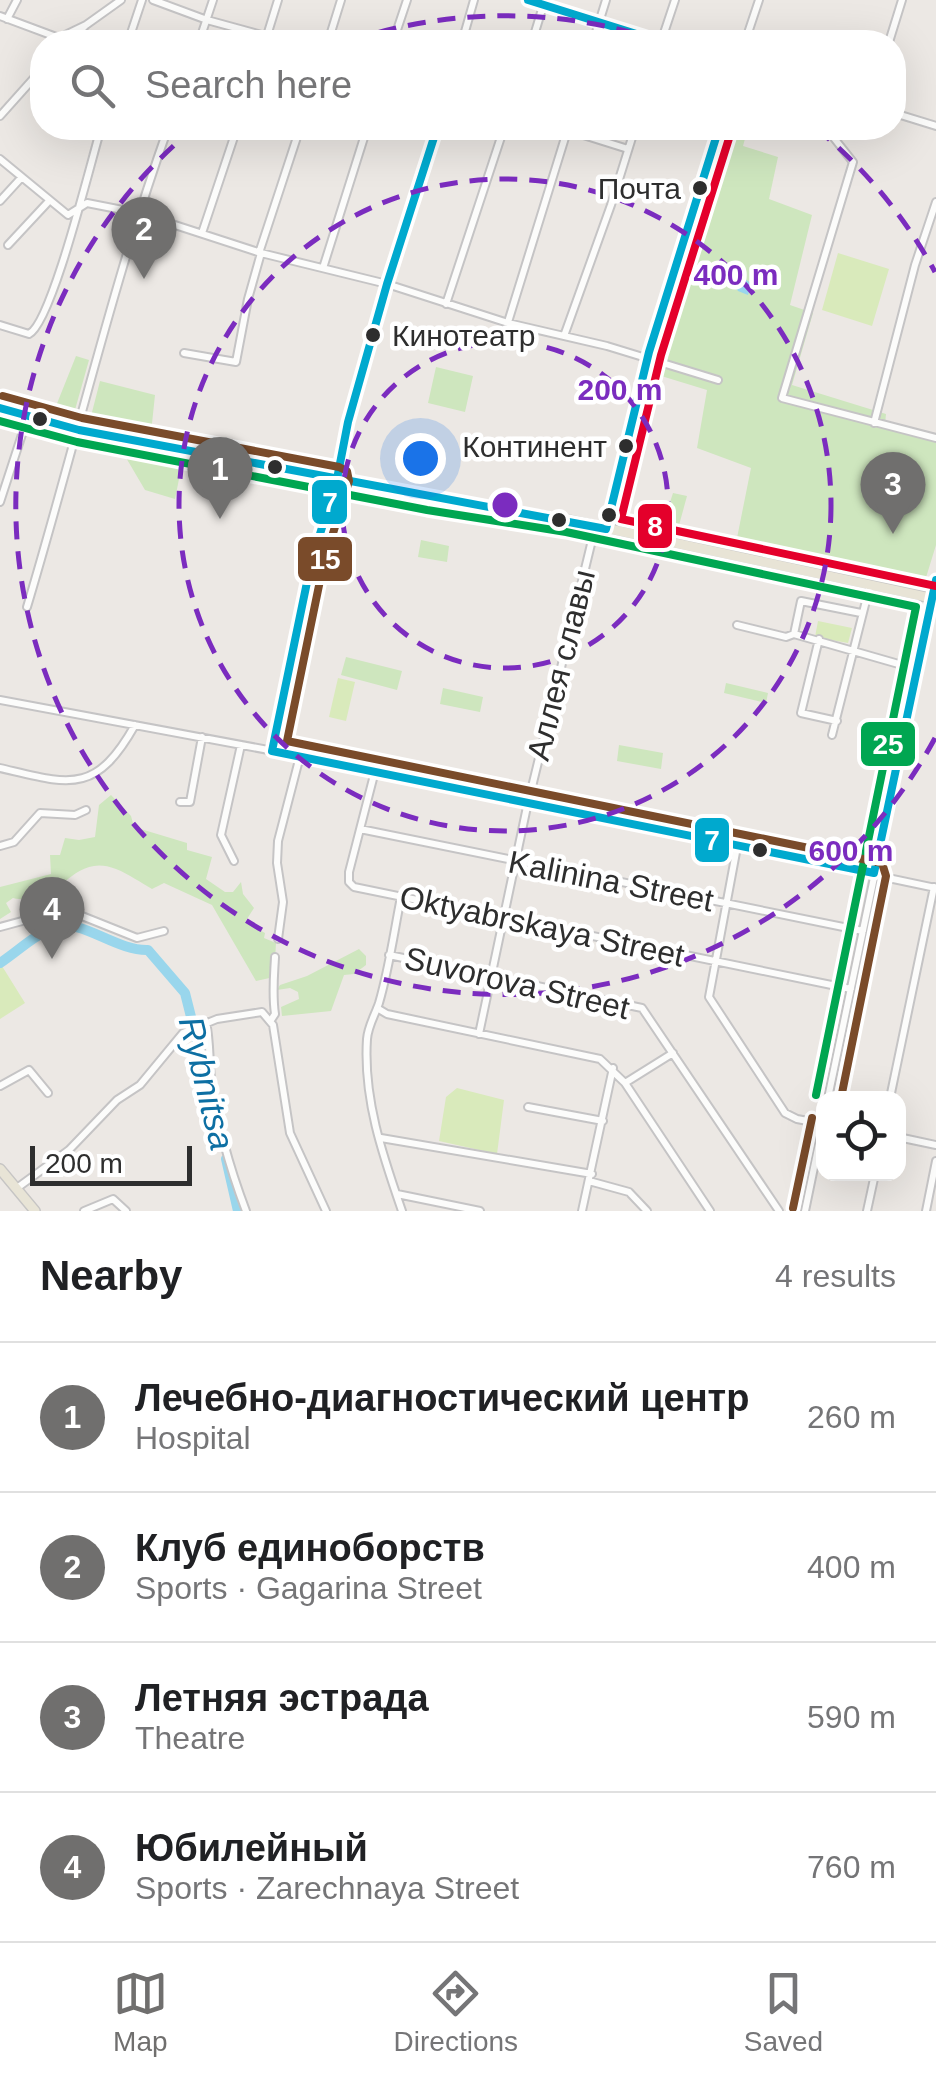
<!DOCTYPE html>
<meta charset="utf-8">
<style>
body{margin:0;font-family:Helvetica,sans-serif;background:#f6f6f6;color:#202124}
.controls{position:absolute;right:30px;bottom:30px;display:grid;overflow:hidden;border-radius:20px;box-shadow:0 10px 40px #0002}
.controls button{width:90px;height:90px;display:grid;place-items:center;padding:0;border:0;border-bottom:2px solid #e0e0e0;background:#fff;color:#202124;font:50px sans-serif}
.scale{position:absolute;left:30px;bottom:25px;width:162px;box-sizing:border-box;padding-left:10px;border:5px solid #2e2e2e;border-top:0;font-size:28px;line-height:35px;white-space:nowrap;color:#2e2e2e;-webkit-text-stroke:8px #fff;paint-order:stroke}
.you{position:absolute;left:420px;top:458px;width:35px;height:35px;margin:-25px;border:8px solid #fff;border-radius:50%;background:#1a73e8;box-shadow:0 0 0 15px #1a73e833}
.badge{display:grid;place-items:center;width:65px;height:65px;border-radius:50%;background:#706f6e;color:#fff;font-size:32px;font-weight:700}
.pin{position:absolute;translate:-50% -82px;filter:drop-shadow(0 2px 5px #0008)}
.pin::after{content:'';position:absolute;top:52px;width:35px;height:30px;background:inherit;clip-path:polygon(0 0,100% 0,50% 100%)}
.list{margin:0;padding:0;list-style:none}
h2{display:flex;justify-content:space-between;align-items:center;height:130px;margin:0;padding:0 40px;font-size:42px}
h2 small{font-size:32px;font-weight:400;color:#757577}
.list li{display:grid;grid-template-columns:65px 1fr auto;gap:30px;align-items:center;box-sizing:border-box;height:150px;padding:0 40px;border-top:2px solid #e0e0e0}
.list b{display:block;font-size:38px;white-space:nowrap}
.list p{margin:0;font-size:32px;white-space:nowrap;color:#757577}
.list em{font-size:32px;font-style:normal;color:#757577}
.icon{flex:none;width:55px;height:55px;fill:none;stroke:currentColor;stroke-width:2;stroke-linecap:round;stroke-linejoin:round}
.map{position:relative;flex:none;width:936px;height:1211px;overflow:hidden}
.search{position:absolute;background:#fff;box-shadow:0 10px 40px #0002;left:30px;right:30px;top:30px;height:110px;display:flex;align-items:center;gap:25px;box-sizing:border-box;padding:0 35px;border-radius:40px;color:#757577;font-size:38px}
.sheet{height:730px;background:#fff}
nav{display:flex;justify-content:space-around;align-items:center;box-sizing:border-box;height:140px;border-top:2px solid #e0e0e0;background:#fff;font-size:28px;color:#757577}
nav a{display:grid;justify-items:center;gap:5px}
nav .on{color:#706f6e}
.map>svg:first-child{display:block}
.green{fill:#cee6be}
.pitch{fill:#d9eabb}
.water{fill:#99d6ec}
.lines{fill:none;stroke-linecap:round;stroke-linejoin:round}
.river{stroke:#99d6ec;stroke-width:10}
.minor-casing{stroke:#c5c4c5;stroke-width:10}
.major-casing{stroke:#c6c5c4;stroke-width:12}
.minor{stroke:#fcfcfb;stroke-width:6}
.major{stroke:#e8e4d6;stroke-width:9}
.bus-1-casing{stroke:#fff;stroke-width:15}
.bus-2-casing{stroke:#fff;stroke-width:15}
.bus-3-casing{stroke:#fff;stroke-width:15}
.bus-4-casing{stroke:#fff;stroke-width:15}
.bus-1{stroke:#00a9ce;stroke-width:8}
.bus-2{stroke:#00a651;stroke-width:8}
.bus-3{stroke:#7a4b2a;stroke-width:8}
.bus-4{stroke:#e4002b;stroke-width:8}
.ring{fill:none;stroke:#7b2cbf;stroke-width:5;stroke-dasharray:18 12}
.bus-dot{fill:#2e2e2e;stroke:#fff;stroke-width:4}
.labels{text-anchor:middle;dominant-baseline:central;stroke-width:9;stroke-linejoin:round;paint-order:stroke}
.bus-label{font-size:30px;fill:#2e2e2e;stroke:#fff;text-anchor:end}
.street-label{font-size:32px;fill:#2e2e2e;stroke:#fff}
.water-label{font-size:35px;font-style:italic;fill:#0d6fa3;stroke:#fff}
.centre{fill:#7b2cbf;stroke:#fff;stroke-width:5}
.ring-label{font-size:30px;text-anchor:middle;font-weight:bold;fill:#7b2cbf;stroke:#fff;stroke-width:9;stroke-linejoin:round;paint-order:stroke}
.line-badge{stroke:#fff;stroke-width:4}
.badge-label{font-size:28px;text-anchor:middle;font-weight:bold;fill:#fff}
</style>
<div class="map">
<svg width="936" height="1211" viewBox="0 0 936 1211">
<rect width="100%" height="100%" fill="#ece8e4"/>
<path class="green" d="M727,128H748L743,146L778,157L769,199L812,215L790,305L813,313L792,385L886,414L885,424L936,441V545L924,584L736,543L751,468L697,448L707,390L658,375Z
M76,356L89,360L73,417L54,411Z
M436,367L473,376L465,412L428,403Z
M100,381L155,395L151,433L90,420Z
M126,446L173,456L180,474L175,499L145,490L125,456Z
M673,493L687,496L678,529L663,524Z
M421,540L449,546L447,562L418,557Z
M346,657L402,671L397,690L341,675Z
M726,683L768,693L766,703L724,693Z
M443,688L483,697L480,712L440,704Z
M619,745L663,753L661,769L617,761Z
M111,795L131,816L134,827L187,843V850L212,857L206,879L225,892H233L241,882L243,894L254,908L245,922L265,933L264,938L276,943L274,977L256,981L212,905L164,883L152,889C141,883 129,874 116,869C70,851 62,909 13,898L6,903L11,912L0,919V887L51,874L50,855H60L65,838L79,840L95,837L99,805Z
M359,949L366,956V965L354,974L344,975L331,1011L282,1016L281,1007L299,999L298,992L290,988L277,990L280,985L307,976Z"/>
<path class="pitch" d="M838,253L889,269L872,326L822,310Z
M818,621L852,628L848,643L815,637Z
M338,678L355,682L346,721L329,717Z
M2,966L25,1003L0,1019V967Z
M457,1088L504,1100L497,1154L439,1141L446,1097Z"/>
<path class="water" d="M734,263L745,267L743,278L751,283L748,295L738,291L731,281Z"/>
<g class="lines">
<path class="river" d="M0,963C18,951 34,935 55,927C81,918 116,951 148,950L185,993L214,1108
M226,1159L238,1211"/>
<defs>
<path id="minor" d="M153,0L207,20L287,42
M528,0L662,42
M0,16L59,38L86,25
M7,19L17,0
M69,42L86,25L121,0
M128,42L142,0
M199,42L213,0
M265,42L278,0
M328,42L341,0
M393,42L407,0
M462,42L474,0
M532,42L543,6
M593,42L606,0
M661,42L675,0
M745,42L759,0
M889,42L902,0
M35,77L42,85
M894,113L936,126
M0,116L42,69
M561,128L628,149
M832,128L830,133L853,162L782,398L936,438
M0,159L68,215L87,203L138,213L261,253L387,284L508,323L607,346L718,380
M0,201L21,178
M202,233L237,128
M8,245L49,201
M259,253L300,128
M323,268L367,128
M446,304L504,128
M508,322L568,128
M0,325L29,334C52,323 91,161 101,128
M564,336L611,205L635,128
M184,353L236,362L248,299L261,253
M874,423L915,265L936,202
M0,502L28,416
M606,529L649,352L719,128
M27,607C75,447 112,285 168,128
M737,625L786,637L794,634L801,601L861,613
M794,634L909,667
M819,639L801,713L837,721
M0,700L365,768L936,888
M832,735L870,585
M272,751L311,563L337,479L348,422L387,284L437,128
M0,768C69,784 95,796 135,725
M375,771L349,872V882L354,887L851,989
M530,795L593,536
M180,802H190L202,737
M360,829L863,931
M0,846L14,842L40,813L75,815L86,810
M737,847L709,997L785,1113L797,1119L824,1124
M234,861L221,835L241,745
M401,897C394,932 389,969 379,1003C375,1015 368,1026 367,1039C363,1099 383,1156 402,1211
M0,927L48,914L64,913L77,914L137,938L164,931
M278,939L283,902L277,863L278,841L300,756
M389,955L642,1008L779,1211
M377,1008L387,1014L600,1059L625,1083L710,1211
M271,1020L275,1014C272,994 274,977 275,957
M206,1022C210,1041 209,1059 211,1078C217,1123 230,1169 246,1211
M479,1034L528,802
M625,1083L673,1053
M0,1086L29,1070L48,1093
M828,1098L936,580
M890,1098L934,887
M528,1107L603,1121
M898,1137L936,1145
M381,1138L592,1174
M589,1181L629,1192L647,1211
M17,1188L69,1150L117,1100L140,1085L183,1033L217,1019L262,1012L273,1025L290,1133L326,1211
M397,1194L480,1211
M84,1211L113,1199L126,1211
M582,1211L613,1068
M805,1211L823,1124
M867,1211L875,1174
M926,1211L936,1161"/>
<path id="major" d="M0,408L79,430L429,498L568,520L936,599
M0,1169L35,1211"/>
</defs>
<use href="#minor" class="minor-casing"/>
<use href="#major" class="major-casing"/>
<use href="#minor" class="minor"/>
<use href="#major" class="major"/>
<defs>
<path id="bus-1" d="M528,0L662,42
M437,128L387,284L348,422L337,479L311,563L272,751L874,873L936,580
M0,408L79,430L606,529L649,352L719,128"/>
<path id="bus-2" d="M0,421L77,442L427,510L566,532L916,607L816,1095"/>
<path id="bus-3" d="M3,396L82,418L339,467L347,471L349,481L323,566L287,741L882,863L886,876L841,1098
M793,1208L812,1118"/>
<path id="bus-4" d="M731,132L661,355L621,519L936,586"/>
</defs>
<use href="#bus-1" class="bus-1-casing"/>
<use href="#bus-2" class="bus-2-casing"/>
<use href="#bus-3" class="bus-3-casing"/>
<use href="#bus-4" class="bus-4-casing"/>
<use href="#bus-1" class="bus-1"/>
<use href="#bus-2" class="bus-2"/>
<use href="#bus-3" class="bus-3"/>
<use href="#bus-4" class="bus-4"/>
</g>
<g class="ring">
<circle cx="505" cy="505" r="163"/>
<circle cx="505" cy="505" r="326"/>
<path d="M935 738A489 489 0 1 1 194 128M350 41A489 489 0 0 1 660 41M816 128A489 489 0 0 1 935 272"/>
</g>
<g class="bus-dot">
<circle cx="700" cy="188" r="9"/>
<circle cx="373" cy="335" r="9"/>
<circle cx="40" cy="419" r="9"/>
<circle cx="626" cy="446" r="9"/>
<circle cx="275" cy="467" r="9"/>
<circle cx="609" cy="515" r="9"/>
<circle cx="559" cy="520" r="9"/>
<circle cx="760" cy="850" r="9"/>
</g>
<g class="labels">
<g class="bus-label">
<text x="681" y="188">Почта</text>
<text x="392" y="335" text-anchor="start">Кинотеатр</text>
<text x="607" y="446">Континент</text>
</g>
<g class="street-label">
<text transform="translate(561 665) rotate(-76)">Аллея славы</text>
<text transform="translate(611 881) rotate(11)">Kalinina Street</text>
<text transform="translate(542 926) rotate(12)">Oktyabrskaya Street</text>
<text transform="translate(517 983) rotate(13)">Suvorova Street</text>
</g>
<g class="water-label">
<text transform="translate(207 1083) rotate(76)">Rybnitsa</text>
</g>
</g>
<circle cx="505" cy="505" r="15" class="centre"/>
<g class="ring-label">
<text x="736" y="285">400 m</text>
<text x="620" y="400">200 m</text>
<text x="851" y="861">600 m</text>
</g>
<g class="line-badge">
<rect x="310" y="478" width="39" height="48" rx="10" fill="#00a9ce"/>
<rect x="636" y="502" width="38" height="48" rx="10" fill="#e4002b"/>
<rect x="296" y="535" width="58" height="48" rx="10" fill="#7a4b2a"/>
<rect x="859" y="720" width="58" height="48" rx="10" fill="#00a651"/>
<rect x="693" y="816" width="38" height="48" rx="10" fill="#00a9ce"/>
</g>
<g class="badge-label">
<text x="330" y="512">7</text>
<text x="655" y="536">8</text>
<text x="325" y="569">15</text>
<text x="888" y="754">25</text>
<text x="712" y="850">7</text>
</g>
</svg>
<div class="controls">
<button><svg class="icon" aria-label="locate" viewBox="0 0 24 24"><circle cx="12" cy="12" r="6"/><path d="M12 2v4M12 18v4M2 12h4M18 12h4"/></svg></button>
</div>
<div class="scale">200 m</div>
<div class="you"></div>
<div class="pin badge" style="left:220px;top:519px">1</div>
<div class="pin badge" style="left:144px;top:279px">2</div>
<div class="pin badge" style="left:893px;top:534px">3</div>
<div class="pin badge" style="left:52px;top:959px">4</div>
<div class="search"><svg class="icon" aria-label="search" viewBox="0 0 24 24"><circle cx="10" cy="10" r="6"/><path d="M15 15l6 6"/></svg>Search here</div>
</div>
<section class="sheet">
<h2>Nearby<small>4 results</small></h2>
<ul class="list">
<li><span class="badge">1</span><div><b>Лечебно-диагностический центр</b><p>Hospital</p></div><em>260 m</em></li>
<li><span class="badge">2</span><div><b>Клуб единоборств</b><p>Sports · Gagarina Street</p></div><em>400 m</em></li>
<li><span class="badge">3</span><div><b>Летняя эстрада</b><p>Theatre</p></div><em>590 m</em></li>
<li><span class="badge">4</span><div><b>Юбилейный</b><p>Sports · Zarechnaya Street</p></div><em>760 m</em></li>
</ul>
</section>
<nav>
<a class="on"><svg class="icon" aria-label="map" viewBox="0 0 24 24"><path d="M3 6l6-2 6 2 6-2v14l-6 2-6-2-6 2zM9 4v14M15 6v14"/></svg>Map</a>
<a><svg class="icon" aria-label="directions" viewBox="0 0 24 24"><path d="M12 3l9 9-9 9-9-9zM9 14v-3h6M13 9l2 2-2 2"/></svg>Directions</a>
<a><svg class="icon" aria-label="saved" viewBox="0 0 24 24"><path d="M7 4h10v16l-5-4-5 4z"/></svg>Saved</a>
</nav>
